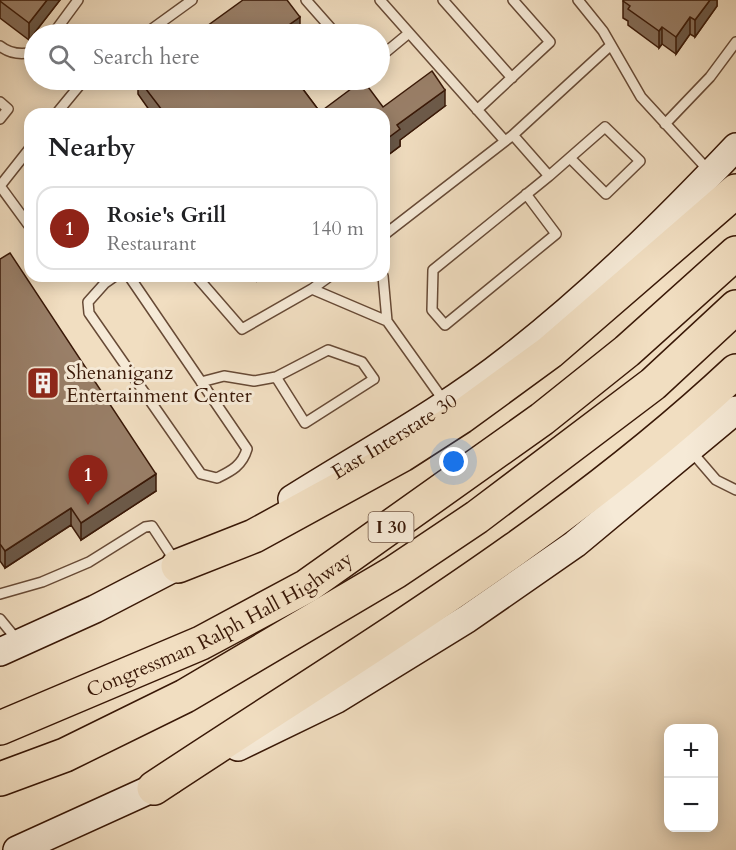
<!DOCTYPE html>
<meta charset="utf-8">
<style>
body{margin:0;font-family:Cardo,serif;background:#f2f2f2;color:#202124}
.controls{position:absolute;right:18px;bottom:18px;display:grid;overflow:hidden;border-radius:12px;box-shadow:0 3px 15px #0003}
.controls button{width:54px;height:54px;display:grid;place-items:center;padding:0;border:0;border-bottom:2px solid #e0e0e0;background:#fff;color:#202124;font:30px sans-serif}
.you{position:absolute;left:454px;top:462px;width:21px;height:21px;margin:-15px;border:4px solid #fff;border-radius:50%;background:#1a73e8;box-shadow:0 0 0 9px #1a73e833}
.badge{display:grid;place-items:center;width:39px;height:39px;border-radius:50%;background:#8f2418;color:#fff;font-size:20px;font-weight:700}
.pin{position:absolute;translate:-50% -50px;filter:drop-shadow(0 2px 3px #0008)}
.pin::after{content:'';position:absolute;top:32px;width:21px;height:18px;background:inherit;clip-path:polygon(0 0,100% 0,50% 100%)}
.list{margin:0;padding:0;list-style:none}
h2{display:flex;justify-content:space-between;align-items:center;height:78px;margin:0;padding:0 24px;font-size:26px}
h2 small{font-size:20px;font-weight:400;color:#757577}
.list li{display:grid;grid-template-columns:39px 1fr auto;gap:18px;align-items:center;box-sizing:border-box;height:84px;margin:0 12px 12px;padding:0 12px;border:2px solid #e0e0e0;border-radius:18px}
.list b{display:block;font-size:22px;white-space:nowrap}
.list p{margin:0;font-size:20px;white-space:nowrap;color:#757577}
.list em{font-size:20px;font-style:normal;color:#757577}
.icon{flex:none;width:33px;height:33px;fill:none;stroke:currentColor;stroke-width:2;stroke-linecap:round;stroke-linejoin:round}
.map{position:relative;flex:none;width:736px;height:850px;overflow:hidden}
.search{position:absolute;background:#fff;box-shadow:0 3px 15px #0003;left:24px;top:24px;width:366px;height:66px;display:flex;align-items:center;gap:15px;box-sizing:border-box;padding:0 21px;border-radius:33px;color:#757577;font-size:22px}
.panel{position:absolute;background:#fff;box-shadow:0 3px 15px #0003;left:24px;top:108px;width:366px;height:174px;border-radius:18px}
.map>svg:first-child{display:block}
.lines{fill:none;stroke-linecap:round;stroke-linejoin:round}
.service-casing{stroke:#674a36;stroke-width:12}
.secondary-casing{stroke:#391807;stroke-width:30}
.motorway-casing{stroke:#391807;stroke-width:36}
.service{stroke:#f6ead7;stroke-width:9}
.secondary{stroke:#f6ead7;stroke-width:27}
.motorway{stroke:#f1dec1;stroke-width:33}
.wall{fill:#846d59;stroke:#391807;stroke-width:1.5}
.shaded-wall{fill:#6b5949;stroke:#391807;stroke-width:1.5}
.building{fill:#997f68;stroke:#391807;stroke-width:1.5}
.labels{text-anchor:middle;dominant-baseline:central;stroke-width:6;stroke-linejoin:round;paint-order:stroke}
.shield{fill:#f6ead7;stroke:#725745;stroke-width:1.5}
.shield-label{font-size:18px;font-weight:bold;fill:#391807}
.poi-label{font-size:20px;fill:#391807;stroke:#f6ead7;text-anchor:start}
.street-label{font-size:20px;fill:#391807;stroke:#f6ead7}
</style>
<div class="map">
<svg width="736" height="850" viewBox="0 0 736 850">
<rect width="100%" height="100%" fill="#f1dec1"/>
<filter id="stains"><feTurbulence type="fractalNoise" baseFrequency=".00333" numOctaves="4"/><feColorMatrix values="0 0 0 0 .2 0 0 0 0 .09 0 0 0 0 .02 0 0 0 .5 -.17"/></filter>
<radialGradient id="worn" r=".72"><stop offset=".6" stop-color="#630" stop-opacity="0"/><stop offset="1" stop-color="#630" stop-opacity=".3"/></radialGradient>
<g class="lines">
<defs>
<path id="service" d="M306,0L336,34
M380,0L505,141
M443,0L512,78
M578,0L603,31L641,97L709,171
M53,34L78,0
M145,34L192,0
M0,46C10,54 22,55 34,52
M380,57L409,33
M0,102L8,109L0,119
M477,110L550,42L513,0
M56,114L84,80
M665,124L710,77L736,42
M513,135L549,176L433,270L432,310L445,325L556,234L526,194
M30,148L0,186L30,227
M549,176L605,127L640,161L606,194L570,158
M384,235L513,135L611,45
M115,276L105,283L88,302L89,313L201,474L217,478C231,471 242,466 247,449L129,276
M196,276L242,329L312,289L387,321
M383,276L387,321L444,401
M312,289L330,276
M201,382L224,376L254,381L276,377L328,350L362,362L374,379L305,423L276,377
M691,451L716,480L736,490
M0,594L42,582L89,562L145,527L152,526L175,561
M0,619L18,641"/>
<g id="secondary">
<path id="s1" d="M292,499C365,453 443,411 510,358C592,294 665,222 736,147"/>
<path d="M0,652L95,609L195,557"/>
<path d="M238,747L337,699L467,619L575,544L736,410"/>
<path d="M17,850L171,780"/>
</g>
<g id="motorway">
<path d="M178,566L254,536L402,455L461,417L550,352L736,191"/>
<path id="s2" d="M0,728L201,643L307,586L542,419L627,351L736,253"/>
<path d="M0,779L65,755L185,696L395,572L477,517L653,384L736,307"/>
<path d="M154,788C353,656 562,534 736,371"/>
</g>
</defs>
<use href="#service" class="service-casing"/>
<use href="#secondary" class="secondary-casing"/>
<use href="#motorway" class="motorway-casing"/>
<use href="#service" class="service"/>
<use href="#secondary" class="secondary"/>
<use href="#motorway" class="motorway"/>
</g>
<path class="wall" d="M0,0H60L29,40L0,18Z
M717,0V6L695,37L690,34L676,54L662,44L659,48L628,25V21L623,18V1Z
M138,80H296L320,112L383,107L445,106L400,140V146L384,158V114H152L138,94Z
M0,259L156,491L81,540L71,525L5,568L0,561Z"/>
<path class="shaded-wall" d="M47,0H60L29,40V23Z
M710,0H717V6L695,37V20Z
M300,17V34H276Z
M690,17V34L676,54V37Z
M662,27V44L659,48V31Z
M445,90V106L400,140V146L384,158V141L397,125Z
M257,276H264L257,281Z
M156,474V491L81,540V523Z
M71,508V525L5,568V551Z"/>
<path class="building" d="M0,0H47L29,23L0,1Z
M243,0H287L300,17L276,34H196Z
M624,0H710L695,20L690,17L676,37L662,27L659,31L628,9L630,6L623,1Z
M432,71L445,90L397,125L400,129L384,141V114H165L139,80H296L320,112L363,80L383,107Z
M10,253L156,474L81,523L71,508L5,551L0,544V259Z"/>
<defs>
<symbol id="building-square" viewBox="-11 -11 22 22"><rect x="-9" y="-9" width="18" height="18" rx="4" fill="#8f2418" stroke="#f6ead7"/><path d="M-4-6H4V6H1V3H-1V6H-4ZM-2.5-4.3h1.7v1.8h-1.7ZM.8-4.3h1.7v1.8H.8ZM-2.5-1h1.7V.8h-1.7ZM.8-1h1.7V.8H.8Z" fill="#fff"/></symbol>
</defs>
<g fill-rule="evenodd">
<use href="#building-square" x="24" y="364" width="38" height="38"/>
</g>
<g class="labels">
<rect class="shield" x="368.5" y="512" width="45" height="30" rx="4.5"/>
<g class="shield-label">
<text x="391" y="527">I 30</text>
</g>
<g class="poi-label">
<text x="66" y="372">Shenaniganz<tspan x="66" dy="23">Entertainment Center</tspan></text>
</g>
<g class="street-label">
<text stroke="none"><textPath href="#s1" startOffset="120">East Interstate 30</textPath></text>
<text stroke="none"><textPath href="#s2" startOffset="243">Congressman Ralph Hall Highway</textPath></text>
</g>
</g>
<rect width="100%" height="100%" filter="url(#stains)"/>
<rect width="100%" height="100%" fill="url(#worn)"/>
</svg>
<div class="controls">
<button>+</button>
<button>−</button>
</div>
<div class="you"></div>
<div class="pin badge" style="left:88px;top:505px">1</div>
<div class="search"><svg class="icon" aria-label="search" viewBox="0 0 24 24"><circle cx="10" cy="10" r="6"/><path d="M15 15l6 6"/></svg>Search here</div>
<section class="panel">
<h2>Nearby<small></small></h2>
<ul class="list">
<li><span class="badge">1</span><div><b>Rosie's Grill</b><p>Restaurant</p></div><em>140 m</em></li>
</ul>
</section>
</div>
